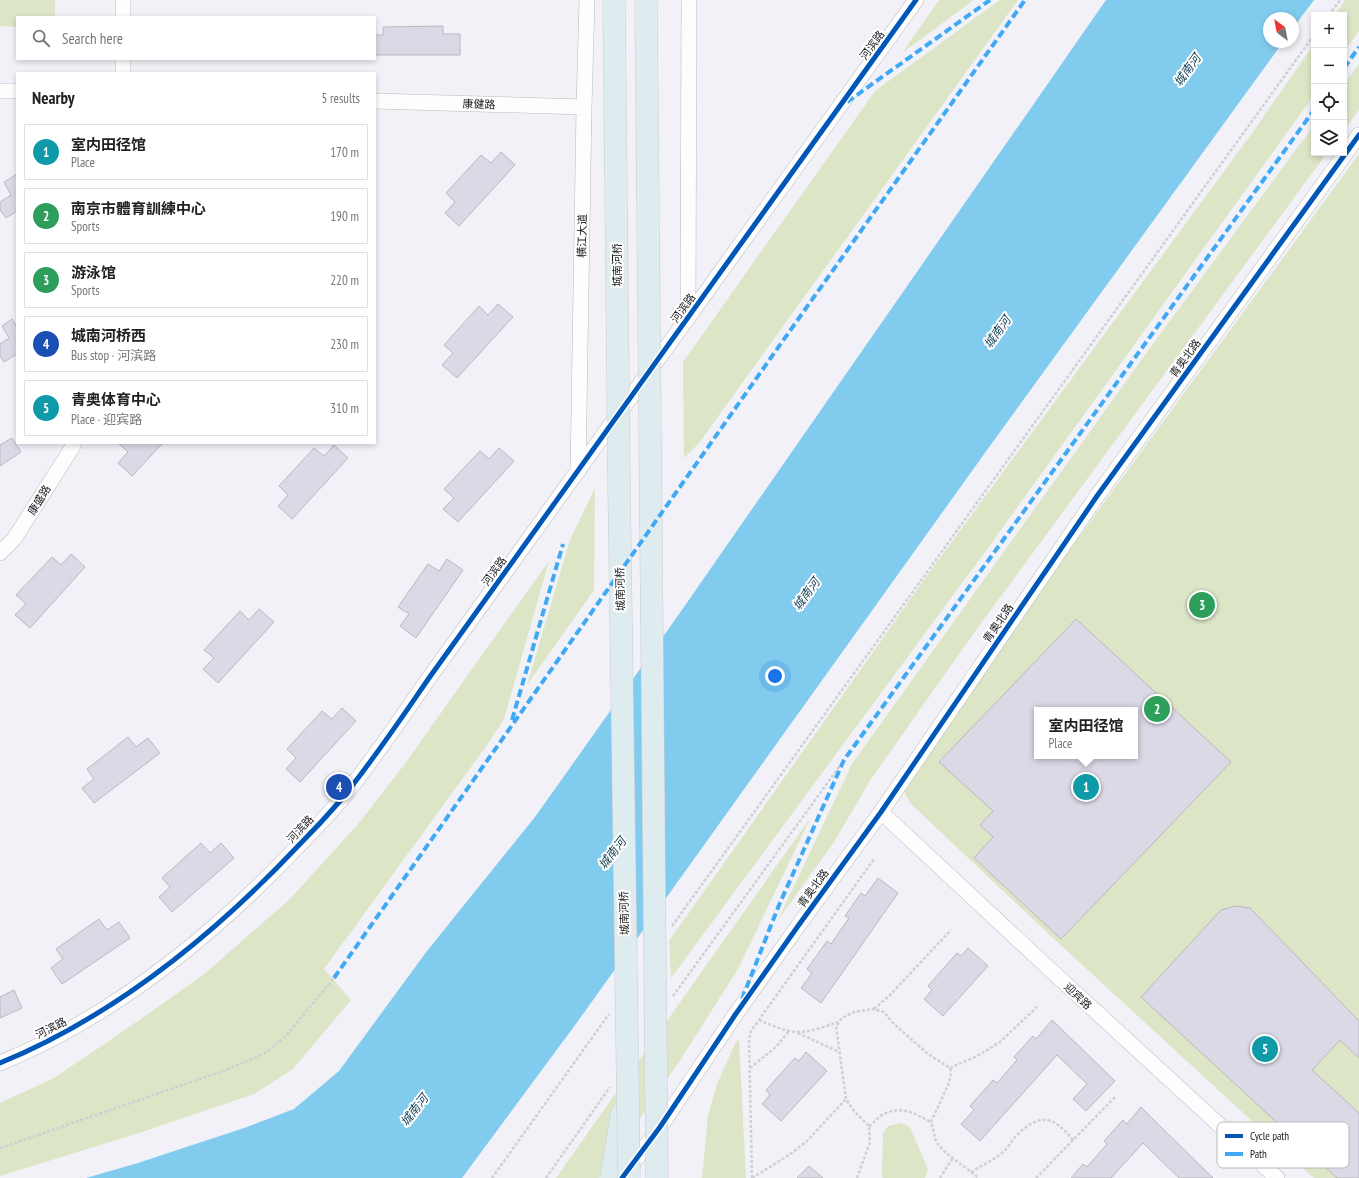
<!DOCTYPE html>
<meta charset="utf-8">
<style>
body{margin:0;font-family:"PT Sans Narrow","Noto Sans SC",sans-serif;background:#f6f6f6;color:#222}
.controls{position:absolute;right:12px;top:12px;display:grid;overflow:hidden;border-radius:0px;box-shadow:0 2px 6px #0003}
.controls button{width:36px;height:36px;display:grid;place-items:center;padding:0;border:0;border-bottom:1px solid #e0e0e0;background:#fff;color:#222;font:20px sans-serif}
.compass{position:absolute;left:1263px;top:12px;width:36px;height:36px;border-radius:50%;background:#fff;box-shadow:0 2px 6px #0003;rotate:328deg}
.you{position:absolute;left:775px;top:676px;width:14px;height:14px;margin:-10px;border:3px solid #fff;border-radius:50%;background:#1a73e8;box-shadow:0 0 0 6px #1a73e833}
.badge{display:grid;place-items:center;width:26px;height:26px;border-radius:50%;background:#111827;color:#fff;font-size:13px;font-weight:700}
.pin{position:absolute;translate:-50% -50%;border:2px solid #fff;box-shadow:0 1px 4px #0006}
.popup{position:absolute;left:1034px;top:707px;width:104px;height:52px;box-sizing:border-box;display:grid;place-content:center;border-radius:0px;background:#fff;filter:drop-shadow(0 1px 3px #0005);font-size:13px;white-space:nowrap;color:#767676}
.popup b{font-size:15px;color:#222}
.popup::after{content:'';position:absolute;left:50%;top:100%;margin-left:-8px;border:8px solid transparent;border-top-color:#fff}
.list{margin:0;padding:0;list-style:none}
h2{display:flex;justify-content:space-between;align-items:center;height:52px;margin:0;padding:0 16px;font-size:17px}
h2 small{font-size:13px;font-weight:400;color:#767676}
.list li{display:grid;grid-template-columns:26px 1fr auto;gap:12px;align-items:center;box-sizing:border-box;height:56px;margin:0 8px 8px;padding:0 8px;border:1px solid #e0e0e0;border-radius:0px}
.list b{display:block;font-size:15px;white-space:nowrap}
.list p{margin:0;font-size:13px;white-space:nowrap;color:#767676}
.list em{font-size:13px;font-style:normal;color:#767676}
.icon{flex:none;width:22px;height:22px;fill:none;stroke:currentColor;stroke-width:2;stroke-linecap:round;stroke-linejoin:round}
.map{position:relative;flex:none;width:1359px;height:1178px;overflow:hidden}
.search{position:absolute;background:#fff;box-shadow:0 2px 6px #0003;left:16px;top:16px;width:360px;height:44px;display:flex;align-items:center;gap:10px;box-sizing:border-box;padding:0 14px;border-radius:0px;color:#767676;font-size:15px}
.panel{position:absolute;background:#fff;box-shadow:0 2px 6px #0003;left:16px;top:72px;width:360px;height:372px;border-radius:0px}
.map>svg:first-child{display:block}
.green{fill:#dce5c6;fill-rule:evenodd}
.water{fill:#81cbee}
.building{fill:#dcd9e6;stroke:#b9b8bd;fill-rule:evenodd}
.lines{fill:none;stroke-linecap:round;stroke-linejoin:round}
.minor-casing{stroke:#bbbbbf;stroke-width:16}
.highway-casing{stroke:#cccccf;stroke-width:23}
.path{stroke:#cfd0d2;stroke-width:2.5;stroke-dasharray:3 2;stroke-linecap:butt}
.minor{stroke:#fdfdfe;stroke-width:15}
.highway{stroke:#dfecef;stroke-width:22}
.highway-bridge-casing{stroke:#cccccf;stroke-width:23;stroke-linecap:butt}
.highway-bridge{stroke:#dfecef;stroke-width:22}
.quiet{stroke:#3fa9f5;stroke-width:4;stroke-dasharray:8 4;stroke-linecap:butt}
.cycleway-casing{stroke:#fff;stroke-width:8}
.cycleway{stroke:#0057b8;stroke-width:5}
.labels{text-anchor:middle;dominant-baseline:central;stroke-width:4;stroke-linejoin:round;paint-order:stroke}
.street-label{font-size:11px;fill:#191a1d;stroke:#fff}
.water-label{font-size:12px;font-style:italic;fill:#134154;stroke:#fff}
.key{fill:#fff;stroke:#bababb;stroke-width:1}
.key-label{font-size:11px;fill:#191a1d}
</style>
<div class="map">
<svg width="1359" height="1178" viewBox="0 0 1359 1178">
<rect width="100%" height="100%" fill="#f1f1f7"/>
<path class="green" d="M0,0H55V17H17V27L0,26Z
M939,0H974L902,53Z
M1000,0H1018L699,443L684,458L683,362L875,91Z
M1345,0H1359V31L1344,52V15H1335Z
M1314,44V95L993,541L671,978L669,941L926,577L1250,136Z
M1359,64V110L1344,130V84Z
M1314,125V153H1327L971,637L871,779L834,842L778,920L852,764L1142,359Z
M1359,154V1178H1314L1053,938L910,803L905,793L904,784L1049,578ZM1037,710H1135V756H1037Z
M595,488L594,590L527,685L570,540Z
M549,561L504,719L487,745L324,969L351,1000L293,1069L254,1094L136,1134L0,1176V1103L54,1078L125,1030L203,975L290,899L359,823L404,765Z
M811,817L738,969L681,1059L598,1178H556Z
M739,1039L746,1178H702L708,1116L717,1084L735,1044Z
M901,1123L910,1127L928,1169L925,1178H883L882,1177L883,1133L888,1126Z"/>
<path class="water" d="M1106,0H1314L1293,28V18H1269V42H1283L987,450L578,1021L462,1178H86L138,1163L247,1127L294,1109L339,1071L427,951L535,817L677,617Z"/>
<path class="building" d="M443,26V34H460V55H375V35H383V27Z
M501,152L515,165L459,226L445,213L455,202L446,193L481,155L491,163Z
M17,174V211L6,218L0,210V202L11,195L4,182Z
M498,304L513,317L457,378L442,365L453,353L444,345L479,306L488,315Z
M12,319L17,327V354L4,362L0,356V344L9,338L2,326Z
M12,438L21,452L0,466V445Z
M118,443H163L132,476L118,463L128,452Z
M334,445L348,458L292,519L278,506L288,495L279,486L314,448L324,456Z
M499,448L514,461L458,522L443,509L454,498L444,489L480,451L489,459Z
M71,554L85,567L30,628L15,615L26,604L16,595L52,557L61,565Z
M447,559L463,570L416,638L400,626L409,614L398,607L428,564L439,571Z
M259,609L274,622L218,683L203,669L214,658L204,650L240,611L249,620Z
M1076,619L1231,762L1061,939L974,858L993,837L980,825L993,811L939,762ZM1037,710H1135V756H1037Z
M342,708L356,721L300,782L286,769L296,758L287,749L322,711L332,719Z
M128,737L136,747L148,738L160,753L94,803L82,788L94,779L87,769Z
M201,843L210,853L221,843L234,858L172,912L159,897L170,887L162,878Z
M878,878L898,893L821,1003L801,988L812,973L807,969L827,941L831,944L849,918L845,916L861,893L865,896Z
M1236,906L1250,908L1359,1021V1058L1340,1040L1312,1070L1359,1113V1178H1337L1141,997L1221,910Z
M99,919L107,930L119,922L130,938L62,984L51,968L63,959L56,949Z
M968,948L988,966L943,1016L924,999L932,990L928,986L957,953L961,956Z
M14,990L22,1008L0,1018V997Z
M1052,1020L1115,1081L1086,1111L1073,1099L1087,1084L1057,1055L980,1141L961,1124L974,1110L970,1106L993,1080L997,1083L1017,1060L1014,1057L1033,1036L1036,1039Z
M806,1052L827,1071L781,1121L762,1104L770,1095L766,1090L795,1058L799,1061Z
M1141,1107L1159,1125L1213,1178H1179L1143,1143L1111,1178H1071L1083,1164L1087,1167L1107,1144L1104,1141L1123,1120L1127,1124Z
M809,1166L823,1178H797Z"/>
<g class="lines">
<defs>
<path id="minor" d="M123,0V17
M123,59V73
M0,91H17
M375,101L584,107
M688,318L689,0
M578,472L584,107L587,0
M0,553L14,539L72,448L74,443
M881,812L1043,963L1277,1178
M0,1063C115,1016 214,935 299,845C313,831 327,816 340,801C372,762 400,720 429,678L916,0
M627,1171L660,1127L735,1015L798,926L881,812L1097,496L1359,135"/>
<path id="highway" d="M611,1178L622,1113"/>
</defs>
<use href="#minor" class="minor-casing"/>
<use href="#highway" class="highway-casing"/>
<path class="path" d="M1329,15L1340,0
M672,926L1314,35
M673,996L844,760
M874,1009L889,996L951,930
M759,1020C771,1025 785,1032 798,1032C812,1032 826,1026 838,1022
M798,1033L839,1052
M750,1068L776,1047L789,1031
M950,1068L979,1055L1000,1042L1038,1006
M869,1126C875,1123 878,1116 884,1114C902,1105 915,1114 931,1122
M0,1148L229,1069L265,1053L286,1036L334,978
M971,1172C982,1165 997,1159 1006,1149C1010,1145 1012,1140 1016,1136C1039,1113 1053,1115 1073,1140
M492,1178L609,1014
M546,1178L610,1087
M752,1178L749,1040L751,1031L874,859
M752,1178L789,1155L807,1141L846,1099
M857,1178L870,1142L869,1126L854,1111L846,1099L836,1026L842,1018L854,1012L873,1009L884,1012L894,1024L928,1054L950,1068L951,1073L949,1083L931,1122L933,1129L936,1142L946,1153L979,1178
M940,1178L952,1159
M1036,1178L1116,1096"/>
<use href="#minor" class="minor"/>
<use href="#highway" class="highway"/>
<defs>
<path id="highway-bridge" d="M614,0L619,481L629,1178
M646,0L657,1178"/>
</defs>
<use href="#highway-bridge" class="highway-bridge-casing"/>
<use href="#highway-bridge" class="highway-bridge"/>
<path class="quiet" d="M1344,68L1359,47
M847,102L990,0
M512,720L563,544
M334,978L782,342L1025,0
M742,999L779,905L844,760L1314,110"/>
<defs>
<path id="cycleway" d="M0,1063C115,1016 214,935 299,845C313,831 327,816 340,801C372,762 400,720 429,678L916,0
M622,1178L660,1127L735,1015L798,926L881,812L1097,496L1359,135"/>
</defs>
<use href="#cycleway" class="cycleway-casing"/>
<use href="#cycleway" class="cycleway"/>
</g>
<g class="labels">
<g class="street-label">
<text transform="translate(872 45) rotate(-54)">河滨路</text>
<text transform="translate(479 104) rotate(2)">康健路</text>
<text transform="translate(582 236) rotate(-89)">横江大道</text>
<text transform="translate(617 265) rotate(-90)">城南河桥</text>
<text transform="translate(683 308) rotate(-54)">河滨路</text>
<text transform="translate(1185 358) rotate(-54)">青奥北路</text>
<text transform="translate(39 500) rotate(-58)">康盛路</text>
<text transform="translate(494 571) rotate(-54)">河滨路</text>
<text transform="translate(620 589) rotate(-91)">城南河桥</text>
<text transform="translate(998 623) rotate(-56)">青奥北路</text>
<text transform="translate(300 829) rotate(-47)">河滨路</text>
<text transform="translate(813 888) rotate(-54)">青奥北路</text>
<text transform="translate(624 913) rotate(-91)">城南河桥</text>
<text transform="translate(1078 996) rotate(43)">迎宾路</text>
<text transform="translate(51 1028) rotate(-27)">河滨路</text>
</g>
<g class="water-label">
<text transform="translate(1187 70) rotate(-54)">城南河</text>
<text transform="translate(997 332) rotate(-54)">城南河</text>
<text transform="translate(806 594) rotate(-54)">城南河</text>
<text transform="translate(612 853) rotate(-52)">城南河</text>
<text transform="translate(414 1110) rotate(-52)">城南河</text>
</g>
</g>
<rect x="1217" y="1122" width="132" height="46" rx="6" class="key"/>
<rect x="1225" y="1134" width="18" height="4" fill="#0057b8"/>
<rect x="1225" y="1152" width="18" height="4" fill="#3fa9f5"/>
<g class="key-label">
<text x="1250" y="1140">Cycle path</text>
<text x="1250" y="1158">Path</text>
</g>
</svg>
<div class="controls">
<button>+</button>
<button>−</button>
<button><svg class="icon" aria-label="locate" viewBox="0 0 24 24"><circle cx="12" cy="12" r="6"/><path d="M12 2v4M12 18v4M2 12h4M18 12h4"/></svg></button>
<button><svg class="icon" aria-label="layers" viewBox="0 0 24 24"><path d="M12 4l9 5-9 5-9-5zM3 14l9 5 9-5"/></svg></button>
</div>
<svg class="compass" viewBox="-18 -18 36 36"><path d="M0-13l5 13h-10z" fill="#e53935"/><path d="M0 13l5-13h-10z" fill="#767676"/></svg>
<div class="you"></div>
<div class="pin badge" style="left:1086px;top:787px;background:#0f9aa8">1</div>
<div class="popup"><b>室内田径馆</b>Place</div>
<div class="pin badge" style="left:1157px;top:709px;background:#2e9e5b">2</div>
<div class="pin badge" style="left:1202px;top:605px;background:#2e9e5b">3</div>
<div class="pin badge" style="left:339px;top:787px;background:#1a4fb4">4</div>
<div class="pin badge" style="left:1265px;top:1049px;background:#0f9aa8">5</div>
<div class="search"><svg class="icon" aria-label="search" viewBox="0 0 24 24"><circle cx="10" cy="10" r="6"/><path d="M15 15l6 6"/></svg>Search here</div>
<section class="panel">
<h2>Nearby<small>5 results</small></h2>
<ul class="list">
<li><span class="badge" style="background:#0f9aa8">1</span><div><b>室内田径馆</b><p>Place</p></div><em>170 m</em></li>
<li><span class="badge" style="background:#2e9e5b">2</span><div><b>南京市體育訓練中心</b><p>Sports</p></div><em>190 m</em></li>
<li><span class="badge" style="background:#2e9e5b">3</span><div><b>游泳馆</b><p>Sports</p></div><em>220 m</em></li>
<li><span class="badge" style="background:#1a4fb4">4</span><div><b>城南河桥西</b><p>Bus stop · 河滨路</p></div><em>230 m</em></li>
<li><span class="badge" style="background:#0f9aa8">5</span><div><b>青奥体育中心</b><p>Place · 迎宾路</p></div><em>310 m</em></li>
</ul>
</section>
</div>
